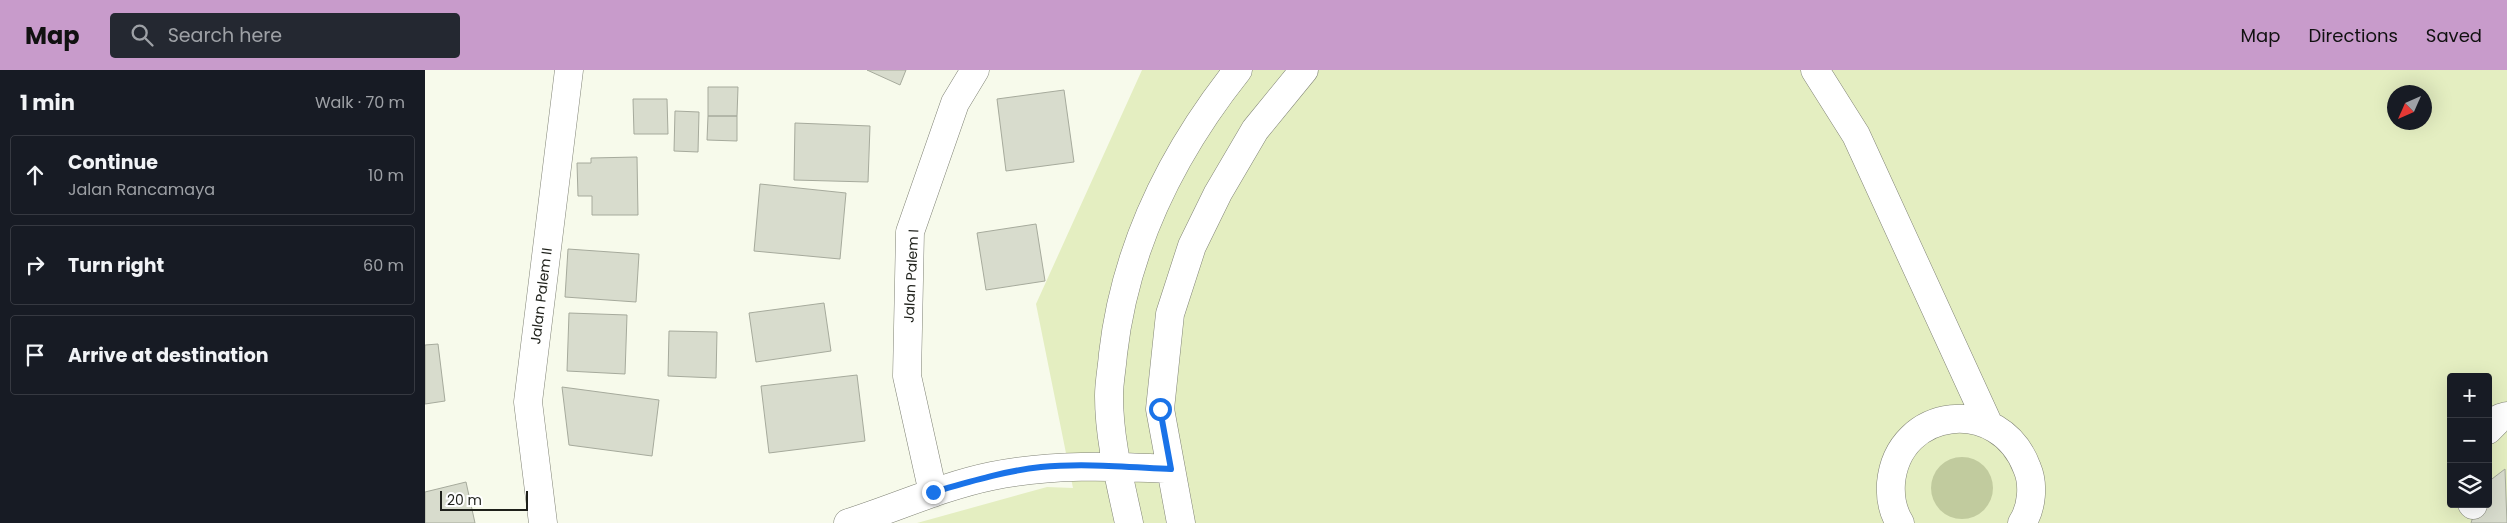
<!DOCTYPE html>
<meta charset="utf-8">
<style>
body{margin:0;font-family:Poppins,sans-serif;background:#242831;color:#f1f3f6}
.controls{position:absolute;right:15px;bottom:15px;display:grid;overflow:hidden;border-radius:5px;box-shadow:0 5px 20px #0002}
.controls button{width:45px;height:45px;display:grid;place-items:center;padding:0;border:0;border-bottom:1px solid #363941;background:#171b24;color:#f1f3f6;font:25px sans-serif}
.compass{position:absolute;left:1962px;top:15px;width:45px;height:45px;border-radius:50%;background:#171b24;box-shadow:0 5px 20px #0002;rotate:225deg}
.scale{position:absolute;left:15px;bottom:12px;width:88px;box-sizing:border-box;padding-left:5px;border:2px solid #1e201a;border-top:0;font-size:14px;line-height:18px;white-space:nowrap;color:#1e201a;-webkit-text-stroke:4px #fff;paint-order:stroke}
.stop{position:absolute;width:15px;height:15px;margin:-11px;border:4px solid #1a73e8;border-radius:50%;background:#fff}
.stop.end{background:#1a73e8;border-color:#fff;box-shadow:0 1px 5px #0008}
.list{margin:0;padding:0;list-style:none}
h2{display:flex;justify-content:space-between;align-items:center;height:65px;margin:0;padding:0 20px;font-size:21px}
h2 small{font-size:16px;font-weight:400;color:#9ea1a6}
.list li{display:grid;grid-template-columns:32px 1fr auto;gap:15px;align-items:center;box-sizing:border-box;height:80px;margin:0 10px 10px;padding:0 10px;border:1px solid #363941;border-radius:5px}
.list b{display:block;font-size:19px;white-space:nowrap}
.list p{margin:0;font-size:16px;white-space:nowrap;color:#9ea1a6}
.list em{font-size:16px;font-style:normal;color:#9ea1a6}
.icon{flex:none;width:28px;height:28px;fill:none;stroke:currentColor;stroke-width:2;stroke-linecap:round;stroke-linejoin:round}
.map{position:relative;flex:none;width:2082px;height:453px;overflow:hidden}
header{display:flex;align-items:center;gap:30px;box-sizing:border-box;height:70px;padding:0 25px;background:#c89bcb;color:#111}
header strong{font-size:24px}
nav{display:flex;gap:28px;margin-inline-start:auto;font-size:18px}
.search{width:350px;height:45px;background:#242831;display:flex;align-items:center;gap:12px;box-sizing:border-box;padding:0 18px;border-radius:5px;color:#9ea1a6;font-size:19px}
main{display:flex}
aside{flex:1;background:#171b24}
.map>svg:first-child{display:block}
.green{fill:#e4eec1;fill-rule:evenodd}
.water{fill:#c1cb9e}
.building{fill:#d8dccd;stroke:#a6aa9c}
.lines{fill:none;stroke-linecap:round;stroke-linejoin:round}
.minor-casing{stroke:#808376;stroke-width:29}
.minor{stroke:#fff;stroke-width:28}
.route{stroke:#1a73e8;stroke-width:6}
.labels{text-anchor:middle;dominant-baseline:central;stroke-width:4;stroke-linejoin:round;paint-order:stroke}
.street-label{font-size:14px;fill:#1e201a;stroke:#fff}
</style>
<header>
<strong>Map</strong>
<div class="search"><svg class="icon" aria-label="search" viewBox="0 0 24 24"><circle cx="10" cy="10" r="6"/><path d="M15 15l6 6"/></svg>Search here</div>
<nav><a>Map</a><a>Directions</a><a>Saved</a></nav>
</header>
<main>
<aside>
<h2>1 min<small>Walk · 70 m</small></h2>
<ul class="list">
<li><svg class="icon" aria-label="ahead" viewBox="0 0 24 24"><path d="M12 20V5M6 11l6-6 6 6"/></svg><div><b>Continue</b><p>Jalan Rancamaya</p></div><em>10 m</em></li>
<li><svg class="icon" aria-label="right" viewBox="0 0 24 24"><path d="M7 20v-9h11M14 6l5 5-5 5"/></svg><div><b>Turn right</b></div><em>60 m</em></li>
<li><svg class="icon" aria-label="arrive" viewBox="0 0 24 24"><path d="M6 21V4h12l-3 4 3 4H6"/></svg><div><b>Arrive at destination</b></div></li>
</ul>
</aside>
<div class="map">
<svg width="2082" height="453" viewBox="0 0 2082 453">
<rect width="100%" height="100%" fill="#f7faeb"/>
<path class="green" d="M717,0H2082V453H492L622,417L648,418L611,234ZM1970,22H2000V52H1970ZM2026,307H2063V434H2026Z"/>
<path class="water" d="M1506 418a31 31 0 1 1 62 0a31 31 0 1 1-62 0Z"/>
<path class="building" d="M442,0H481L475,15Z
M283,17H313L312,46H283Z
M639,20L649,92L581,101L572,29Z
M208,29H242L243,64H209Z
M250,41L274,42L273,82L249,81Z
M283,46H312V71L282,70Z
M370,53L445,56L443,112L369,110Z
M212,87L213,145H167V126H153L152,93H166V88Z
M335,114L421,123L415,189L329,181Z
M611,154L620,211L561,220L552,163Z
M143,179L214,184L211,232L140,227Z
M399,233L406,281L331,292L324,243Z
M144,243L202,245L200,304L142,301Z
M244,261L292,262L291,308L243,306Z
M13,274L20,331L0,334V275Z
M432,305L440,371L344,383L336,316Z
M137,317L234,330L227,386L144,375Z
M2080,399L2082,453H2046L2052,434H2063V412Z
M41,412L50,453H0V422Z"/>
<g class="lines">
<defs>
<path id="minor" d="M1390,0L1431,65L1563,353
M2063,360L2075,348L2082,346
M508,423L482,306L485,162L530,33L550,0
M2047,434L2048,435
M118,453L103,332L144,0
M423,453C471,438 518,416 567,406C626,394 686,396 746,399
M704,453C695,411 684,369 684,326C684,312 687,298 688,284C700,178 747,83 813,0
M756,453L735,339L745,244L767,176L793,123L830,60L879,0
M1475,453C1468,442 1465,427 1466,413C1473,336 1575,325 1602,398C1609,414 1607,438 1597,453"/>
</defs>
<use href="#minor" class="minor-casing"/>
<use href="#minor" class="minor"/>
</g>
<g class="lines">
<path class="route" d="M508,422C544,412 579,401 616,397C658,393 703,397 746,399L735,339"/>
</g>
<g class="labels">
<g class="street-label">
<text transform="translate(486 206) rotate(-87)">Jalan Palem I</text>
<text transform="translate(116 226) rotate(-83)">Jalan Palem II</text>
</g>
</g>
</svg>
<div class="controls">
<button>+</button>
<button>−</button>
<button><svg class="icon" aria-label="layers" viewBox="0 0 24 24"><path d="M12 4l9 5-9 5-9-5zM3 14l9 5 9-5"/></svg></button>
</div>
<svg class="compass" viewBox="-18 -18 36 36"><path d="M0-13l5 13h-10z" fill="#e53935"/><path d="M0 13l5-13h-10z" fill="#9ea1a6"/></svg>
<div class="scale">20 m</div>
<div class="stop" style="left:735px;top:339px"></div>
<div class="stop end" style="left:508px;top:422px"></div>
</div>
</main>
